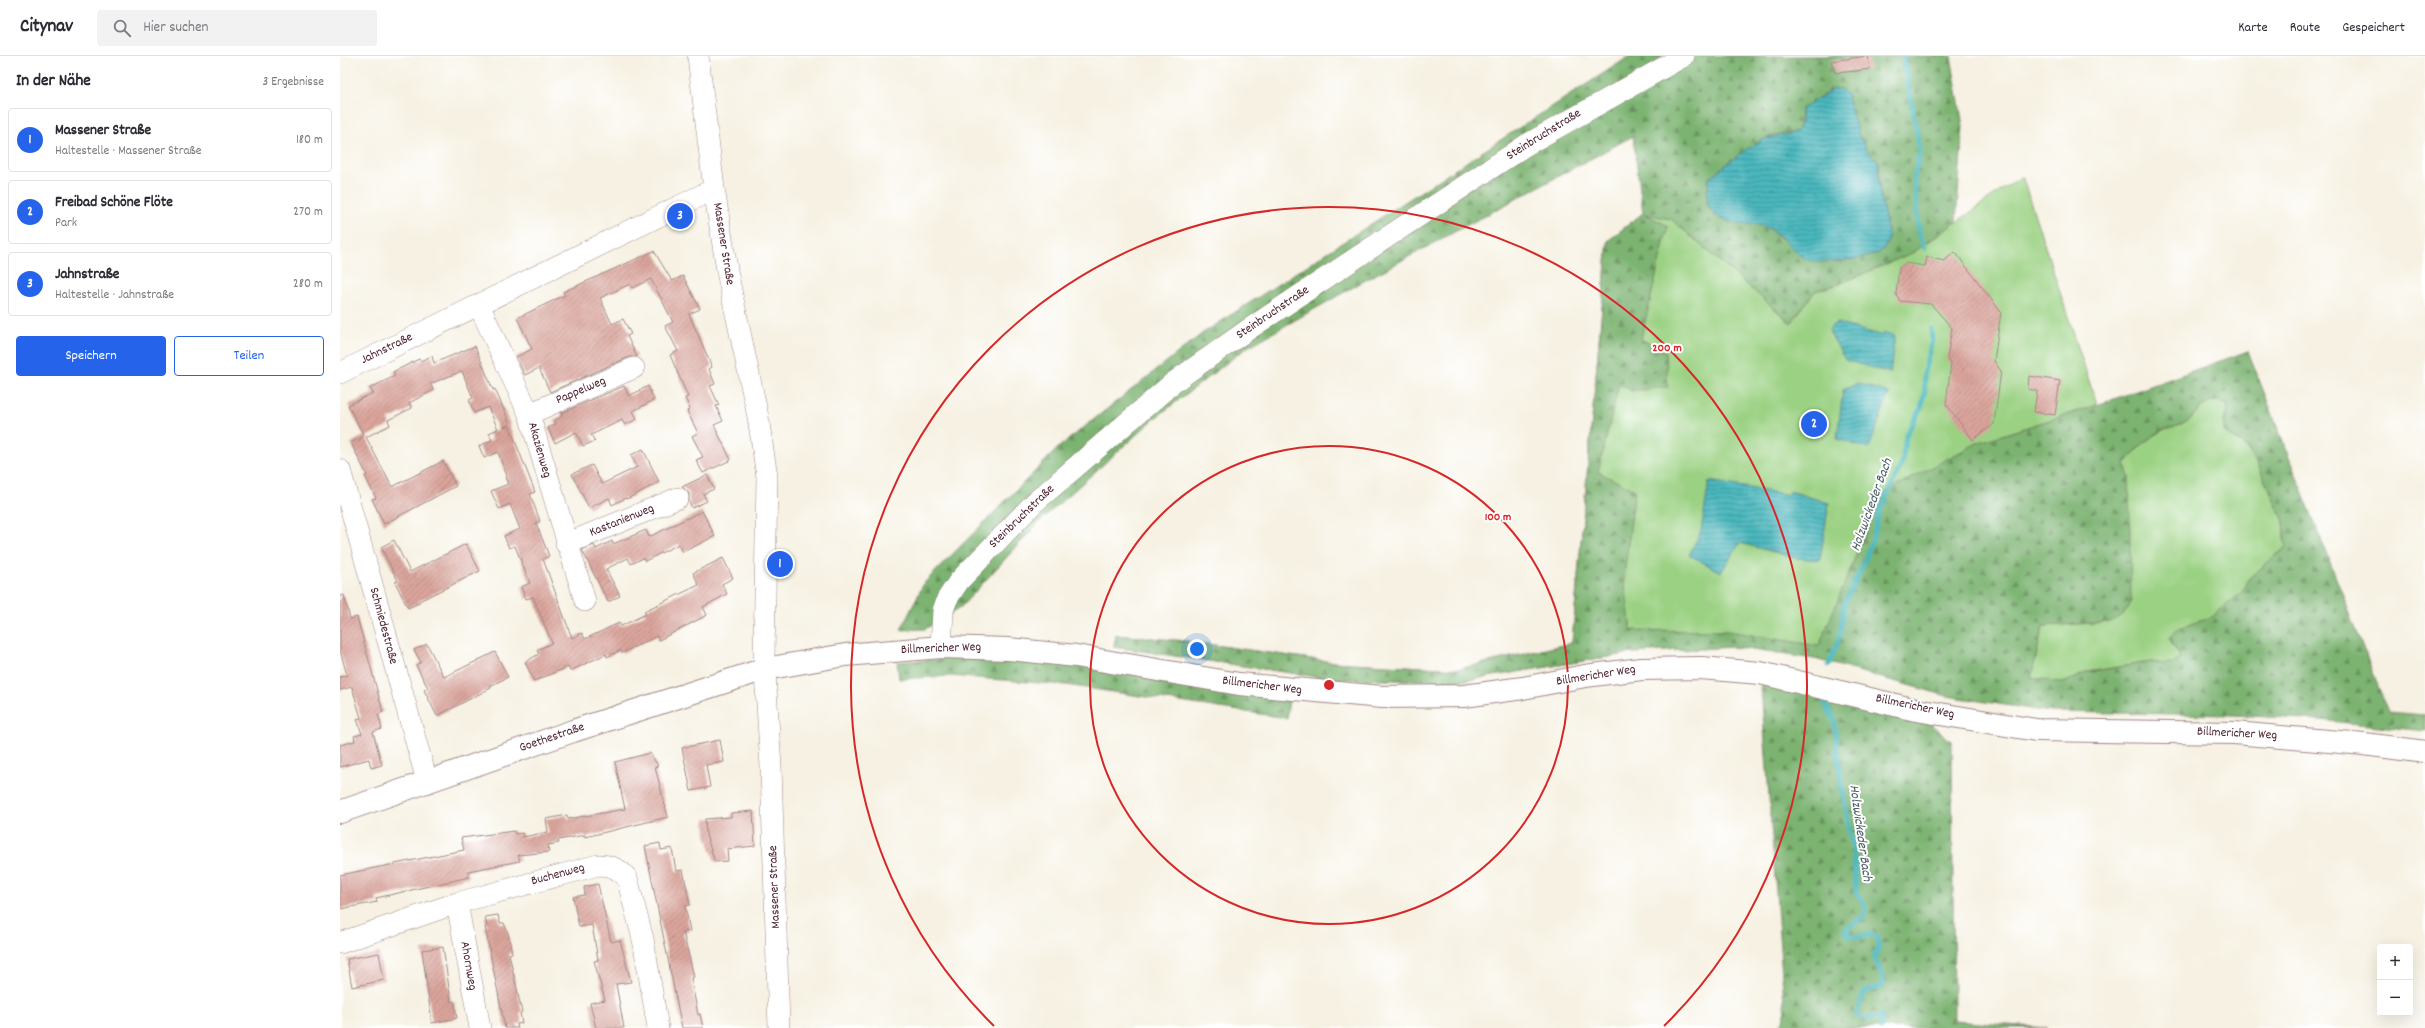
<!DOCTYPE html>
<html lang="de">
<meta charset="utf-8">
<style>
body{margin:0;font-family:Dekko,sans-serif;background:#f2f2f3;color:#2b2b33}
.controls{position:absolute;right:12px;bottom:12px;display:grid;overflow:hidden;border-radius:4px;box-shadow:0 4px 16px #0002}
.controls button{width:36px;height:36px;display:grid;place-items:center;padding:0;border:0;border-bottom:1px solid #e1e1e2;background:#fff;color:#2b2b33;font:20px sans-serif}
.you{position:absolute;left:857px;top:593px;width:14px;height:14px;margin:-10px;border:3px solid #fff;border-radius:50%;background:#1a73e8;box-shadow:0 0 0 6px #1a73e833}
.badge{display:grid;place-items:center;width:26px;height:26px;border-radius:50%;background:#2563eb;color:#fff;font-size:13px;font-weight:700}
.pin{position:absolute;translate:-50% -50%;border:2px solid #fff;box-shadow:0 1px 4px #0006}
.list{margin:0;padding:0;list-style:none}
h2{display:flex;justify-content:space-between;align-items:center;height:52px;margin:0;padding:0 16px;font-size:17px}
h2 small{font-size:13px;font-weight:400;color:#7c7c81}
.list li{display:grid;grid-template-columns:26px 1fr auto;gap:12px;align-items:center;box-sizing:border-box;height:64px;margin:0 8px 8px;padding:0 8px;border:1px solid #e1e1e2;border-radius:4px}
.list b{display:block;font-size:15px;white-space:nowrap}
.list p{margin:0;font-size:13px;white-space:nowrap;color:#7c7c81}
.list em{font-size:13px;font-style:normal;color:#7c7c81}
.actions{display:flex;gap:8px;padding:12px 16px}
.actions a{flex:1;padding:9px 0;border:1px solid #2563eb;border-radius:4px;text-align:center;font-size:14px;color:#2563eb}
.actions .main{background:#2563eb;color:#fff}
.icon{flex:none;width:22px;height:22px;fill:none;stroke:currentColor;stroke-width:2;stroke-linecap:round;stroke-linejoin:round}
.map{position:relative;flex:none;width:2085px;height:972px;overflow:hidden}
header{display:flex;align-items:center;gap:24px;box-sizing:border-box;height:56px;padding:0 20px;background:#fff;border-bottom:1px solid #e1e1e2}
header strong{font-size:19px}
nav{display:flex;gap:22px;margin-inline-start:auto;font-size:14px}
.search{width:280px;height:36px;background:#f2f2f3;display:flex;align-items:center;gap:10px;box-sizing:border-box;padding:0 14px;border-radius:4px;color:#7c7c81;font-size:15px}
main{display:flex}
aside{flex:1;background:#fff}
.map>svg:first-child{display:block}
.green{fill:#9bd183;stroke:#727857}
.forest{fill:url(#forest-firs);stroke:#63694e;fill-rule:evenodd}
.water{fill:url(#water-rules);stroke:#496b74}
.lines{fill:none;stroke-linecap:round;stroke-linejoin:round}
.stream{stroke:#48b7bd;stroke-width:5}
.building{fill:url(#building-hatch)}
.minor-casing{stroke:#a08886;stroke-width:22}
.major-casing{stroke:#a08886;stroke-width:24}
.minor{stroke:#fff;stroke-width:21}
.major{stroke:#fff;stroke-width:22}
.ring{fill:none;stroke:#d62828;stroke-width:2}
.labels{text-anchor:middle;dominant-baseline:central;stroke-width:4;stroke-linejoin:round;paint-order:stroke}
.street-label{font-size:13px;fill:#4a1f2b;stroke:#fff}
.water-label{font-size:14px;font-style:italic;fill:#495c65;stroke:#fff}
.centre{fill:#d62828;stroke:#fff;stroke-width:2}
.ring-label{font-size:12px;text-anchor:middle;font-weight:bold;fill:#d62828;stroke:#fff;stroke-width:4;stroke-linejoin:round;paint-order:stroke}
</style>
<header>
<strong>Citynav</strong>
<div class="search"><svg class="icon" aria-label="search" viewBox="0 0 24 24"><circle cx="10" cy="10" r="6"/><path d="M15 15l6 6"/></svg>Hier suchen</div>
<nav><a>Karte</a><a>Route</a><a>Gespeichert</a></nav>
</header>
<main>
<aside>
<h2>In der Nähe<small>3 Ergebnisse</small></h2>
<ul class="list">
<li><span class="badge">1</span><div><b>Massener Straße</b><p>Haltestelle · Massener Straße</p></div><em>180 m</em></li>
<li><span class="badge">2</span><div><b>Freibad Schöne Flöte</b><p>Park</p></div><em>270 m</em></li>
<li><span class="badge">3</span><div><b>Jahnstraße</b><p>Haltestelle · Jahnstraße</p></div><em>280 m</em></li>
</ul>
<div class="actions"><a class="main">Speichern</a><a>Teilen</a></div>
</aside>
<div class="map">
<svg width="2085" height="972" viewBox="0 0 2085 972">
<defs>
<pattern id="forest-firs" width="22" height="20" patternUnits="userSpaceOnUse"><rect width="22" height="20" fill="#7cb371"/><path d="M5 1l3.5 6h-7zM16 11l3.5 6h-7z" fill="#68915d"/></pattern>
<pattern id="water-rules" width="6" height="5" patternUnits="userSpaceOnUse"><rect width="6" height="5" fill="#48b7bd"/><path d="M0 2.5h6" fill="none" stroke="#3e949a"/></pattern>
<pattern id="building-hatch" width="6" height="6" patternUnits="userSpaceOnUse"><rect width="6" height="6" fill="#daa59c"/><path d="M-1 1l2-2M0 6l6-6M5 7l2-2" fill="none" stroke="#b3867f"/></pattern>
</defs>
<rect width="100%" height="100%" fill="#fff"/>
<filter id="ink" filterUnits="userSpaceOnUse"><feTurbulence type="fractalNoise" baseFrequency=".025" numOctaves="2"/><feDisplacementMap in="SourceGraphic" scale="8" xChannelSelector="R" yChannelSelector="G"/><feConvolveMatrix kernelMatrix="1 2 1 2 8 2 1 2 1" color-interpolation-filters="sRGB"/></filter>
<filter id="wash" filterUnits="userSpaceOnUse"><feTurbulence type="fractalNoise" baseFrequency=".012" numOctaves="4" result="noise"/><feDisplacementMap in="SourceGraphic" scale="16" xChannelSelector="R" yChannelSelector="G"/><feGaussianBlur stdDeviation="0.9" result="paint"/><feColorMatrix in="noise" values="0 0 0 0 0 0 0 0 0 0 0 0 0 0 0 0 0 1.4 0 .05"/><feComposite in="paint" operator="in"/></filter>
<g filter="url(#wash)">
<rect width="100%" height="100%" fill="#f6f1e2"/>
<path class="green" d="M1682,120L1757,349L1637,387L1475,603L1392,591L1292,597L1122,625L992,623L774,591L776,579L846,585L992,606L1119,613L1232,587L1268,185L1303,157L1331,163L1451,267L1475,235L1499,228L1574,196Z
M1878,344L1887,348C1888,359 1882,365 1884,375L1907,392L1918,409L1944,465L1946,491L1911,521L1903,535L1872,561L1837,573L1829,582L1840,600L1837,606L1824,608L1811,606L1747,616L1724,627L1691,621L1703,570L1770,566L1789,421L1785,409C1795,394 1806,383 1823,374C1830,371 1840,371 1846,366C1860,355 1858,349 1878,344Z"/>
<path class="forest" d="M1290,0H1611L1623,70L1616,166L1574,196L1499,228L1475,235L1451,267L1331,163L1305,158L1328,170L1301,283L1326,296L1328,331L1292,335L1279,328L1258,416L1295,434L1284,520L1291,574L1388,575L1479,590L1541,438L1637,387L1757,349L1908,295L2048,656L2085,659V675L1980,664L1894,659L1710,656L1607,640L1475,603L1392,591L1292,597L1122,625L992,623L774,591L776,579L846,585L992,606L1119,613L1232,587L1268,185L1303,157L1293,80L1031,221L906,292L814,363L701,464L620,552L585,573L561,574L584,527L719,391L863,277ZM1493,33L1507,38C1514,61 1517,91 1539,105V131L1549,184L1458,195C1427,172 1398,148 1370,122C1386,109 1404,95 1422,84C1434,78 1446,80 1457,75L1461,65V53ZM1878,344L1887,348C1888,359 1882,365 1884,375L1907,392L1918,409L1944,465L1946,491L1910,521L1903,535L1872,561L1837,573L1829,582L1840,600L1837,606L1824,608L1811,606L1747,616L1724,627L1691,621L1703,570L1770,566L1784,558L1791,545L1789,421L1785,409C1795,394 1806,383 1823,374C1830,371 1840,371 1846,366C1860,355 1858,349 1878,344Z
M627,601L735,608L949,642L947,662L726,629L611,620L559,623L557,606Z
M1420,617L1576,654L1612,686L1614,965L1707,972H1439L1445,961Z"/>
<path class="water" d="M1493,33H1500L1507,38C1514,61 1517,91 1539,105V131L1549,183C1547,186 1545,192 1543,194C1533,203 1480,209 1468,204C1452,197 1443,177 1425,171C1409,165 1387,171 1373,157C1364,148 1368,133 1369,122C1387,109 1404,92 1425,83C1436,79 1447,80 1457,75L1461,65V53Z
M1497,267L1543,280L1544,277L1555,279L1550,317L1505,304L1489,275L1491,270Z
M1518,327L1549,337L1529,393L1497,383L1503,334Z
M1369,425L1449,439L1450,435L1489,447L1480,504L1456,502L1400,487L1381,516L1349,499L1361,475Z"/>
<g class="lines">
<path class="stream" d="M1563,0L1580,95L1574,122L1579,176L1585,192
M1489,609L1500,579L1504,548L1523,509L1533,482L1538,459L1562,407L1566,379L1581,352L1585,335L1584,317L1592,284L1591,273
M1485,648L1494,663L1502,733L1513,793L1516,836L1522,843L1526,854L1523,861L1505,874L1508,879L1519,881L1531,878L1537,882L1539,893L1534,900L1543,922V930L1525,935L1516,958C1523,965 1533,962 1542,960L1541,972"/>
</g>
<g id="blocks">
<path class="building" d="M1528,0L1530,13L1516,15L1495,17L1491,5Z
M314,195L332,225L343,220L360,253L349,258L372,311L369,313L375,328L370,330L379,349L376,350L383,365L374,369L391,404L363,417L356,404L363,401L352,380L358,377L347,355L350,353L345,342L348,341L330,299L338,295L325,270L333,266L311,223L292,232L290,228L260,242L272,268L283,263L291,278L287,280L297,301H289L210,336L199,312L185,319L176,301L192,293L177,262L225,239L223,236Z
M1615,196L1661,256L1654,305L1661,315L1654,368L1633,384L1606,348L1611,308L1607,303L1612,272L1591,248L1560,245L1556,238L1559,212L1565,207L1585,210L1587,201L1604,205Z
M135,290L153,334L155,333L170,368L164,371L169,369L195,436L190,438L200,465L196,467L209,500L203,503L232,582L242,577L245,583L279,567L281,570L306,558L304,555L359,529L353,517L383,502L393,522L382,528L387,538L363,551L367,559L319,584L317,580L282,597L281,594L267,601L266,598L230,615L228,611L194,625L185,606L199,598L197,594L212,587L193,541L186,543L181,531L190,527L175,490L169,492L164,480L180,473L170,448L159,453L151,435L168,428L165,421L167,420L158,396L144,402L139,390L152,384L149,377L158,373L148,351L134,357L129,344L133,342L122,315L90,328L94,334L69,347L72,352L48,364L50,369L26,381L52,431L103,405L116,430L44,468L32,443L36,442L25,420L27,419L11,387L24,380L8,349L33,337L30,332L55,320L53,316L79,303L80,305L92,300L94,307Z
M1689,320L1720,325L1715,359L1694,356L1697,335L1688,333Z
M284,330L289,340L308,330L314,344L293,355L297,363L285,369L282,364L251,379L255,385L243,390L236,376L215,387L208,372L216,368L214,365L222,360L221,357Z
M303,393L319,426L287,443L286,442L272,449L269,442L249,452L232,418L252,409L262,428L297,411L291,399Z
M367,419L374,433L363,438L367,445L352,452L349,446V437L342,431Z
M362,455L375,480L343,496L339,488L305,505L303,502L291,508L288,502L266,513L280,540L268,546L242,494L254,489L256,493L272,485L273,488L306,474L309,481Z
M54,484L70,516L126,488L140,515L79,545V547L68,552L55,526L58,525L41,491Z
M4,539L10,563L17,561L43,656L38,658L42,673L33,676L42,709L31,712L29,703L0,711V689L15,685L14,680L22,678L17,663L21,662L12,631L0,634V621L7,619L0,594V540Z
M87,588L104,621L155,596L168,621L150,630L151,632L97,660L84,634L88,632L76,609L81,606L74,594Z
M380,684L384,706L366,709L370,731L351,735L342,692Z
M310,697L318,710L315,711L328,761L245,781V779L218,784L219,787L208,789L209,796L178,799L180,805L128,815L129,821L36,842L37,846L0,853V819L124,794L121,782L174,775L175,778L182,777L183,781L208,776L206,763L227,759L228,763L285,753L275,706Z
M413,755L415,790L387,793L388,805L375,806L366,779L365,763L391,761V757Z
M320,787L321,794L332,792L336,815L343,814L350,849L345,850L350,875L343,876L354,921L351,922L358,959L360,958L363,972H342L305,790Z
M258,828L271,886L280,884L291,926L276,928L284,972H256L250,947L265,944L254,905L258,904L252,869L239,871L233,841L245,839L244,831Z
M158,859L160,867H164L168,877L172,897L169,898L182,956L180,957L182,967L177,968L178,972H165L145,871L147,870L145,861Z
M103,891L111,946L114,945L117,962L92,967L82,894Z
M39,897L44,924L12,931L7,903Z"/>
</g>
</g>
<g filter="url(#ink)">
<use href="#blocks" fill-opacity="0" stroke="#a08886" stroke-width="1"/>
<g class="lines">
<defs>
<path id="minor" d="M358,0L374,133L388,220L418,361L427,421L424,601L431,711L439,972
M139,249L189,358L245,545
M0,317L374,133
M189,358L294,312
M0,414L87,725
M226,488L338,442
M601,591L603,555L607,543L619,525L694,447L834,326L906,275L1186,89L1344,0
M117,847L140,972
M0,887L117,847L258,809C270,809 279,812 287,822L303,883L318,972"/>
<path id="major" d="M0,756L233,675L425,613L505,599L601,591L669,593L736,600L899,628L1042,641L1124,640L1183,632L1245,620L1301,613L1361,612L1420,617L1576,654L1696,674L1894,677L2024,688L2085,696"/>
</defs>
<use href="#minor" class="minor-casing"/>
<use href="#major" class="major-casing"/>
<use href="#minor" class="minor"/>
<use href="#major" class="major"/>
</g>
</g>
<g class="ring">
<circle cx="989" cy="629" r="239"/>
<path d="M654 970A478 478 0 1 1 1324 970"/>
</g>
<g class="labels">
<g class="street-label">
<text transform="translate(1204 79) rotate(-32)">Steinbruchstraße</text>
<text transform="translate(383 188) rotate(81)">Massener Straße</text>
<text transform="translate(933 257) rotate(-34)">Steinbruchstraße</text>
<text transform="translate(47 293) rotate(-26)">Jahnstraße</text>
<text transform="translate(241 335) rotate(-23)">Pappelweg</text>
<text transform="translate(199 394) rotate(74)">Akazienweg</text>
<text transform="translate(682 461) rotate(-44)">Steinbruchstraße</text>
<text transform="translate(282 465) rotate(-22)">Kastanienweg</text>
<text transform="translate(43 570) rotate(75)">Schmiedestraße</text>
<text transform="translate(601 593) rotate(-2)">Billmericher Weg</text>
<text transform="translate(1256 620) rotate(-9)">Billmericher Weg</text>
<text transform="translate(922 630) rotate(7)">Billmericher Weg</text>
<text transform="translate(1575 651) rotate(12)">Billmericher Weg</text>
<text transform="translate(1897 678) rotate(3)">Billmericher Weg</text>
<text transform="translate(212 682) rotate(-19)">Goethestraße</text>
<text transform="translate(218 819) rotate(-15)">Buchenweg</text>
<text transform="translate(435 831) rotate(-92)">Massener Straße</text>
<text transform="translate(128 910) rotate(80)">Ahornweg</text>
</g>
<g class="water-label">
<text transform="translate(1532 449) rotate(-70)">Holzwickeder Bach</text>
<text transform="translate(1520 777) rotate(82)">Holzwickeder Bach</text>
</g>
</g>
<circle cx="989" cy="629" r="6" class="centre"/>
<g class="ring-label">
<text x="1327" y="295">200 m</text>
<text x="1158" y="464">100 m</text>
</g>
</svg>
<div class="controls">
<button>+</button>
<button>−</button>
</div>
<div class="you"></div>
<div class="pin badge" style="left:440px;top:508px">1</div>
<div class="pin badge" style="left:1474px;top:368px">2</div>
<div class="pin badge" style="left:340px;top:160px">3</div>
</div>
</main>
